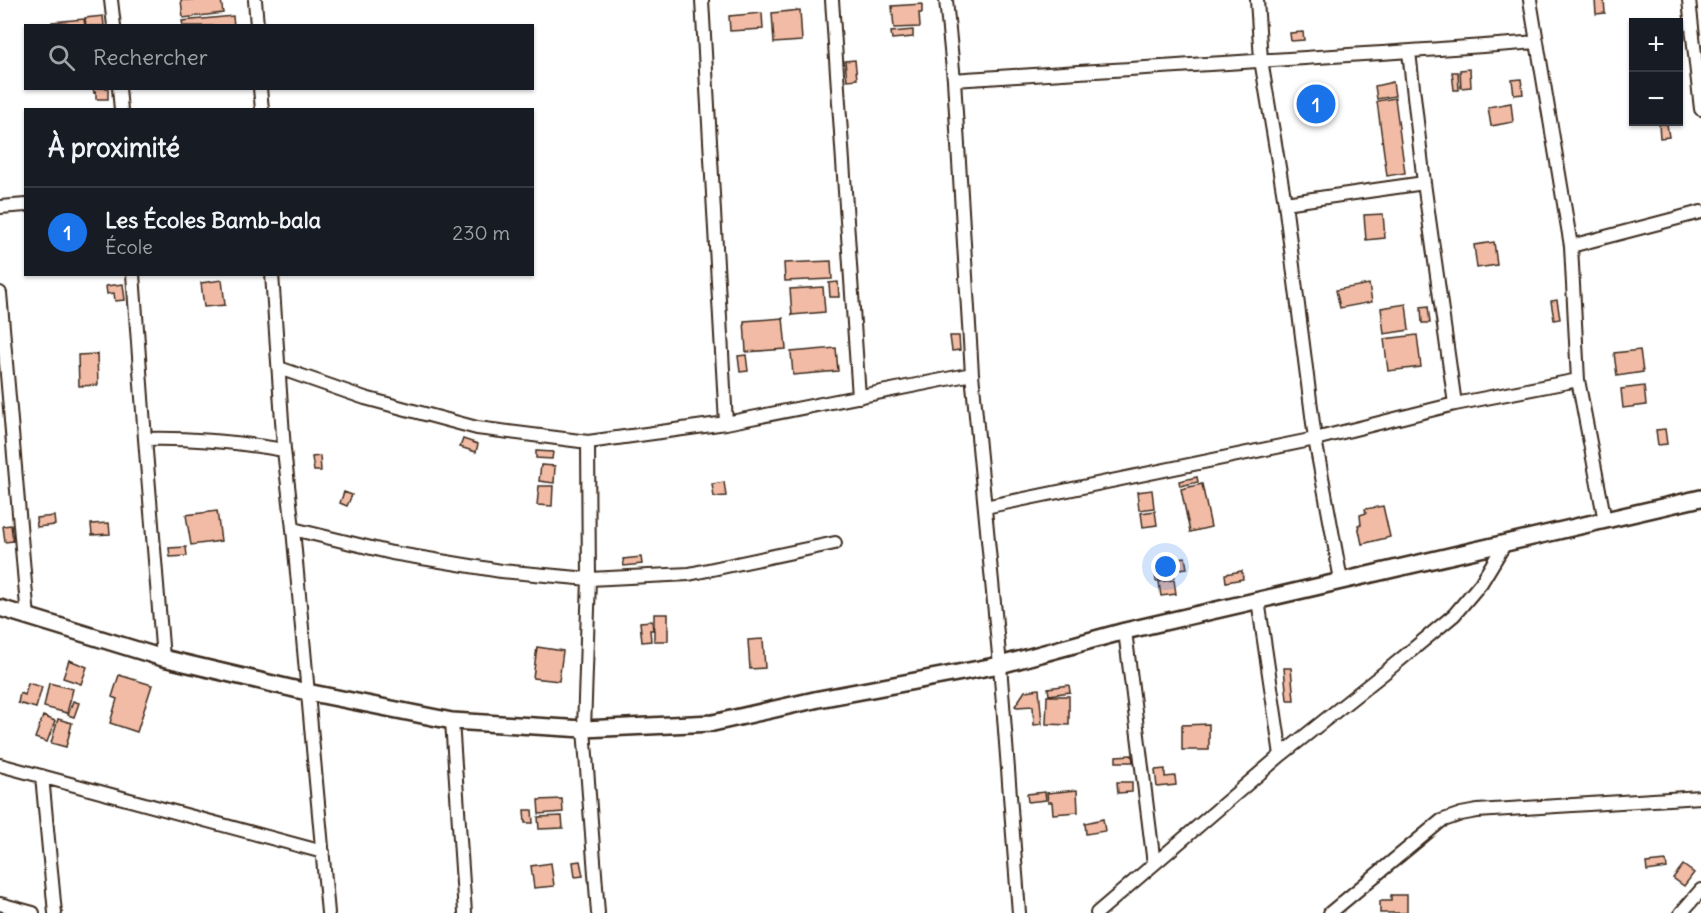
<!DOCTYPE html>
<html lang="fr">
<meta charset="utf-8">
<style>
body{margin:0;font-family:Delius,sans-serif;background:#20242c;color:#f1f3f6}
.controls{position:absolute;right:18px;top:18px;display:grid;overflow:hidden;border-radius:0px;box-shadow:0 2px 4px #0004}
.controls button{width:54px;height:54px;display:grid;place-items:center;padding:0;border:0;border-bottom:2px solid #363941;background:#171b24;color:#f1f3f6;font:30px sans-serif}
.you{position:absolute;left:1166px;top:567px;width:21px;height:21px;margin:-15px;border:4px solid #fff;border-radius:50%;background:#1a73e8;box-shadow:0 0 0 9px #1a73e833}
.badge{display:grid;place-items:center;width:39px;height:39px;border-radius:50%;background:#1a73e8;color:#fff;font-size:20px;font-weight:700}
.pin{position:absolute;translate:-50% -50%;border:3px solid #fff;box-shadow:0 2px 6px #0006}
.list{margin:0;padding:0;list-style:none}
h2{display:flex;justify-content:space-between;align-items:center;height:78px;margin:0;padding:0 24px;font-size:26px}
h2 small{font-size:20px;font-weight:400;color:#9ea1a6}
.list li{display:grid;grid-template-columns:39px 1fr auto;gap:18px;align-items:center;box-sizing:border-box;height:90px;padding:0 24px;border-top:2px solid #363941}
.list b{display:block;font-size:22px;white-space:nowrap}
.list p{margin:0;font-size:20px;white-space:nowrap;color:#9ea1a6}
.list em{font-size:20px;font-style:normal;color:#9ea1a6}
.icon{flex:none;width:33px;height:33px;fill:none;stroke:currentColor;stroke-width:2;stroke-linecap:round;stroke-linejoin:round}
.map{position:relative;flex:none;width:1701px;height:913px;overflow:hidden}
.search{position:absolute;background:#171b24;box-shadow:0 2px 4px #0004;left:24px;top:24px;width:510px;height:66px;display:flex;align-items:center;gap:15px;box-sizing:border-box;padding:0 21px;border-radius:0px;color:#9ea1a6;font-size:22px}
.panel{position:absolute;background:#171b24;box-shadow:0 2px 4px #0004;left:24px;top:108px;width:510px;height:168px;border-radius:0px}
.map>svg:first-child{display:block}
.building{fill:#f1bba5;stroke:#3b2a1e;stroke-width:1.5}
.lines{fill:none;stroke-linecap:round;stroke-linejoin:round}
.minor-casing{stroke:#3b2a1e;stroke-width:16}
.tertiary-casing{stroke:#3b2a1e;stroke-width:20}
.minor{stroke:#fff;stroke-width:12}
.tertiary{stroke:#fff;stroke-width:15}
</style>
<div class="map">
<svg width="1701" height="913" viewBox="0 0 1701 913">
<rect width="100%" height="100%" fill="#fff"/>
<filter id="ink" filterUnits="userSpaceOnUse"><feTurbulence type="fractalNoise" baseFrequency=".0167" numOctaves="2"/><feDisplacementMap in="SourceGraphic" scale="12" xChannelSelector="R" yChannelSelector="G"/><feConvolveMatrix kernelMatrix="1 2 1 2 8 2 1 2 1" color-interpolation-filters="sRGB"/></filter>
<g filter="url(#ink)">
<path class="building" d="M181,0H221L223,13L183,18Z
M1595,0H1604L1605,13L1596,14Z
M922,4V13H919L920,27L894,28L892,6Z
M800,10L802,41L774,43L772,13Z
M762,13L763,29L730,31L729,16Z
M103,16L104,26H86L85,18Z
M233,16L234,26H183L182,21Z
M84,19L85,26H49L52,22Z
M913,30V37L892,39L891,32Z
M1303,32L1304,40L1291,41L1290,33Z
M855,60L857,79L847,80L845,61Z
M1470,69L1471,87L1461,88L1460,70Z
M1452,72H1458L1459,90H1454Z
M1521,79L1523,94L1514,95L1512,80Z
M1393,82L1395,96L1377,99L1375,86Z
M93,88H108V99H96V92L94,93Z
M1395,98L1405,173L1387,176L1377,101Z
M1511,103L1513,122L1491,126L1488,107Z
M1659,124H1667L1669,137L1660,138Z
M1383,214L1385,238L1366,240L1364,215Z
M1494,242L1497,265L1477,268L1474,245Z
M831,261L832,279L785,281L784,263Z
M222,280L225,305L204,307L201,283Z
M838,282L839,297H830L829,283Z
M123,284L125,300L115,301L114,293L107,294L106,286Z
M1369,284L1372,302L1340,308L1336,290Z
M823,287L825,312L792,315L790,289Z
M1557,300L1560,319L1554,320L1551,301Z
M1406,304L1409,330L1384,334L1381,308Z
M1428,306L1430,323H1422L1421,307Z
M783,318L786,349L746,352L744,321Z
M1417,335L1421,367L1388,371L1384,339Z
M950,336H959L960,350L952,351Z
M836,348L838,371L793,375L791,352Z
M1640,350L1643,372L1617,376L1614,353Z
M97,354L98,385L79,386L78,355Z
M746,355L748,371L740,372L738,356Z
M1644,386L1646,405L1623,408L1621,389Z
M1665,429L1667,444L1658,445L1656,430Z
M463,439L478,444L476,452L460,447Z
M536,451L553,452L552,459L536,458Z
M320,456L321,471H314L312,457Z
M541,465L555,466L554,483L539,481Z
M1197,477L1198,482L1180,486L1179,481Z
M724,482L726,496L714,497L712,484Z
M1202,484L1211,527L1190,532L1181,489Z
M539,486H553L552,506L537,505Z
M1152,490L1154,508L1139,510L1137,492Z
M344,492L352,495L347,506L340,503Z
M1383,506L1390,537L1362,544L1358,525H1361L1360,515L1366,513L1365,509Z
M217,511L221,541L191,545L186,515Z
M1155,511L1157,525L1143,527L1141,513Z
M54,516L55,525L37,527L36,518Z
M109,523L110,534L92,535L91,524Z
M11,525L13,541L5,542L3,526Z
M186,547L187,556L170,557L169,548Z
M641,557L642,564L624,566L623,559Z
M1185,557L1187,568L1179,569L1178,558Z
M1173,569L1174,577L1156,581L1155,573Z
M1242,571L1243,579L1226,582L1225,574Z
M1174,580L1176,594L1161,596L1159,582Z
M654,614H668V641H654Z
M652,621L653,630H650L651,641L642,642L640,622Z
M763,639L765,668L750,669L748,640Z
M537,647L563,651L559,681L533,678Z
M69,660L87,667L81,684L63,678Z
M1284,668H1291L1294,700H1287Z
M119,675L152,685L137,732L110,723L117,699L112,697Z
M28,683L42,687L36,708L18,703L20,693L25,695Z
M49,683L73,689L67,713L44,707Z
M1069,685L1070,692L1049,695L1048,688Z
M1039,689L1042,724L1034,725L1033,706L1017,707L1015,706L1025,691Z
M1047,696H1069V725L1046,724Z
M73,701L79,703L74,717L68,715Z
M43,716L55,721L47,742L35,738Z
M58,719L72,723L66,747L51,743Z
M1209,724V750H1182V725Z
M1132,755L1133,762H1116V756Z
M1165,769V777L1175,776L1176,785L1157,787L1155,770Z
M1117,782H1132V792L1118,793Z
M1077,790L1078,812L1053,814L1052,802H1048L1047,793Z
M1045,792L1046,800L1028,802L1027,794Z
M562,799L563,812L539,814L538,800Z
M524,810H532L533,823H525Z
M562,816L563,828L539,829L538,817Z
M1103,819L1105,831L1086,834L1085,823Z
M580,861L583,876L575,877L573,862Z
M1666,861L1667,868L1647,871L1646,863Z
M551,863L554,886L534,888L531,866Z
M1683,865L1694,873L1684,886L1673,878Z
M1391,895H1407V913H1380V901H1391Z"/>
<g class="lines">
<defs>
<path id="minor" d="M111,0L114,26
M255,0L257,26
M702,0L726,423
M832,0L859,397
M946,0L954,80L972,374L1000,665L1019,913
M1257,0L1261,60L1285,203L1315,439L1341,580
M1530,0L1571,246L1578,380L1605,521
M1689,0L1701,109
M1409,52L1424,183L1455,404
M954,80C1148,67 1343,57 1537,42
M119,88L121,110
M260,88L262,110
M1285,203L1424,183
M0,207L26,205
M1571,246L1701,212
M133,274L145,439L163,658
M272,274L284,450L293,529L328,913
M0,293L28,618
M279,368L365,398L477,428L588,442L589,579L584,729L598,913
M145,439C192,438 238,442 284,450
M588,442L726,423L972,374
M985,507L1315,439L1455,404L1578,380
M293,529L392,553L501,571L589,579L689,574L835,543
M1258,600L1281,755
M1125,631L1154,864
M452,721L465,913
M0,765L323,852
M42,776L55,913
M0,904L33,913
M1097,913L1281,755L1389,669L1454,615L1481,583L1504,545
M1330,913L1441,821L1461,814L1477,811L1701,797
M1681,913L1701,890"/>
<path id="tertiary" d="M0,608L163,658L307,692L452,721L584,729L713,723L819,699L1000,665L1125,631L1701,498"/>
</defs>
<use href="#minor" class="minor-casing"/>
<use href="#tertiary" class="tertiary-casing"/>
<use href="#minor" class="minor"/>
<use href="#tertiary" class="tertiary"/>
</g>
</g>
</svg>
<div class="controls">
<button>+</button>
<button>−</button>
</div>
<div class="you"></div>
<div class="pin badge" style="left:1316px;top:104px">1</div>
<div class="search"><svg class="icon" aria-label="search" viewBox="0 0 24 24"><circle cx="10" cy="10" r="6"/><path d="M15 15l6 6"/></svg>Rechercher</div>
<section class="panel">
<h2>À proximité<small></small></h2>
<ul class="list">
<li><span class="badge">1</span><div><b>Les Écoles Bamb-bala</b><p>École</p></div><em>230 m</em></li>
</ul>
</section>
</div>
